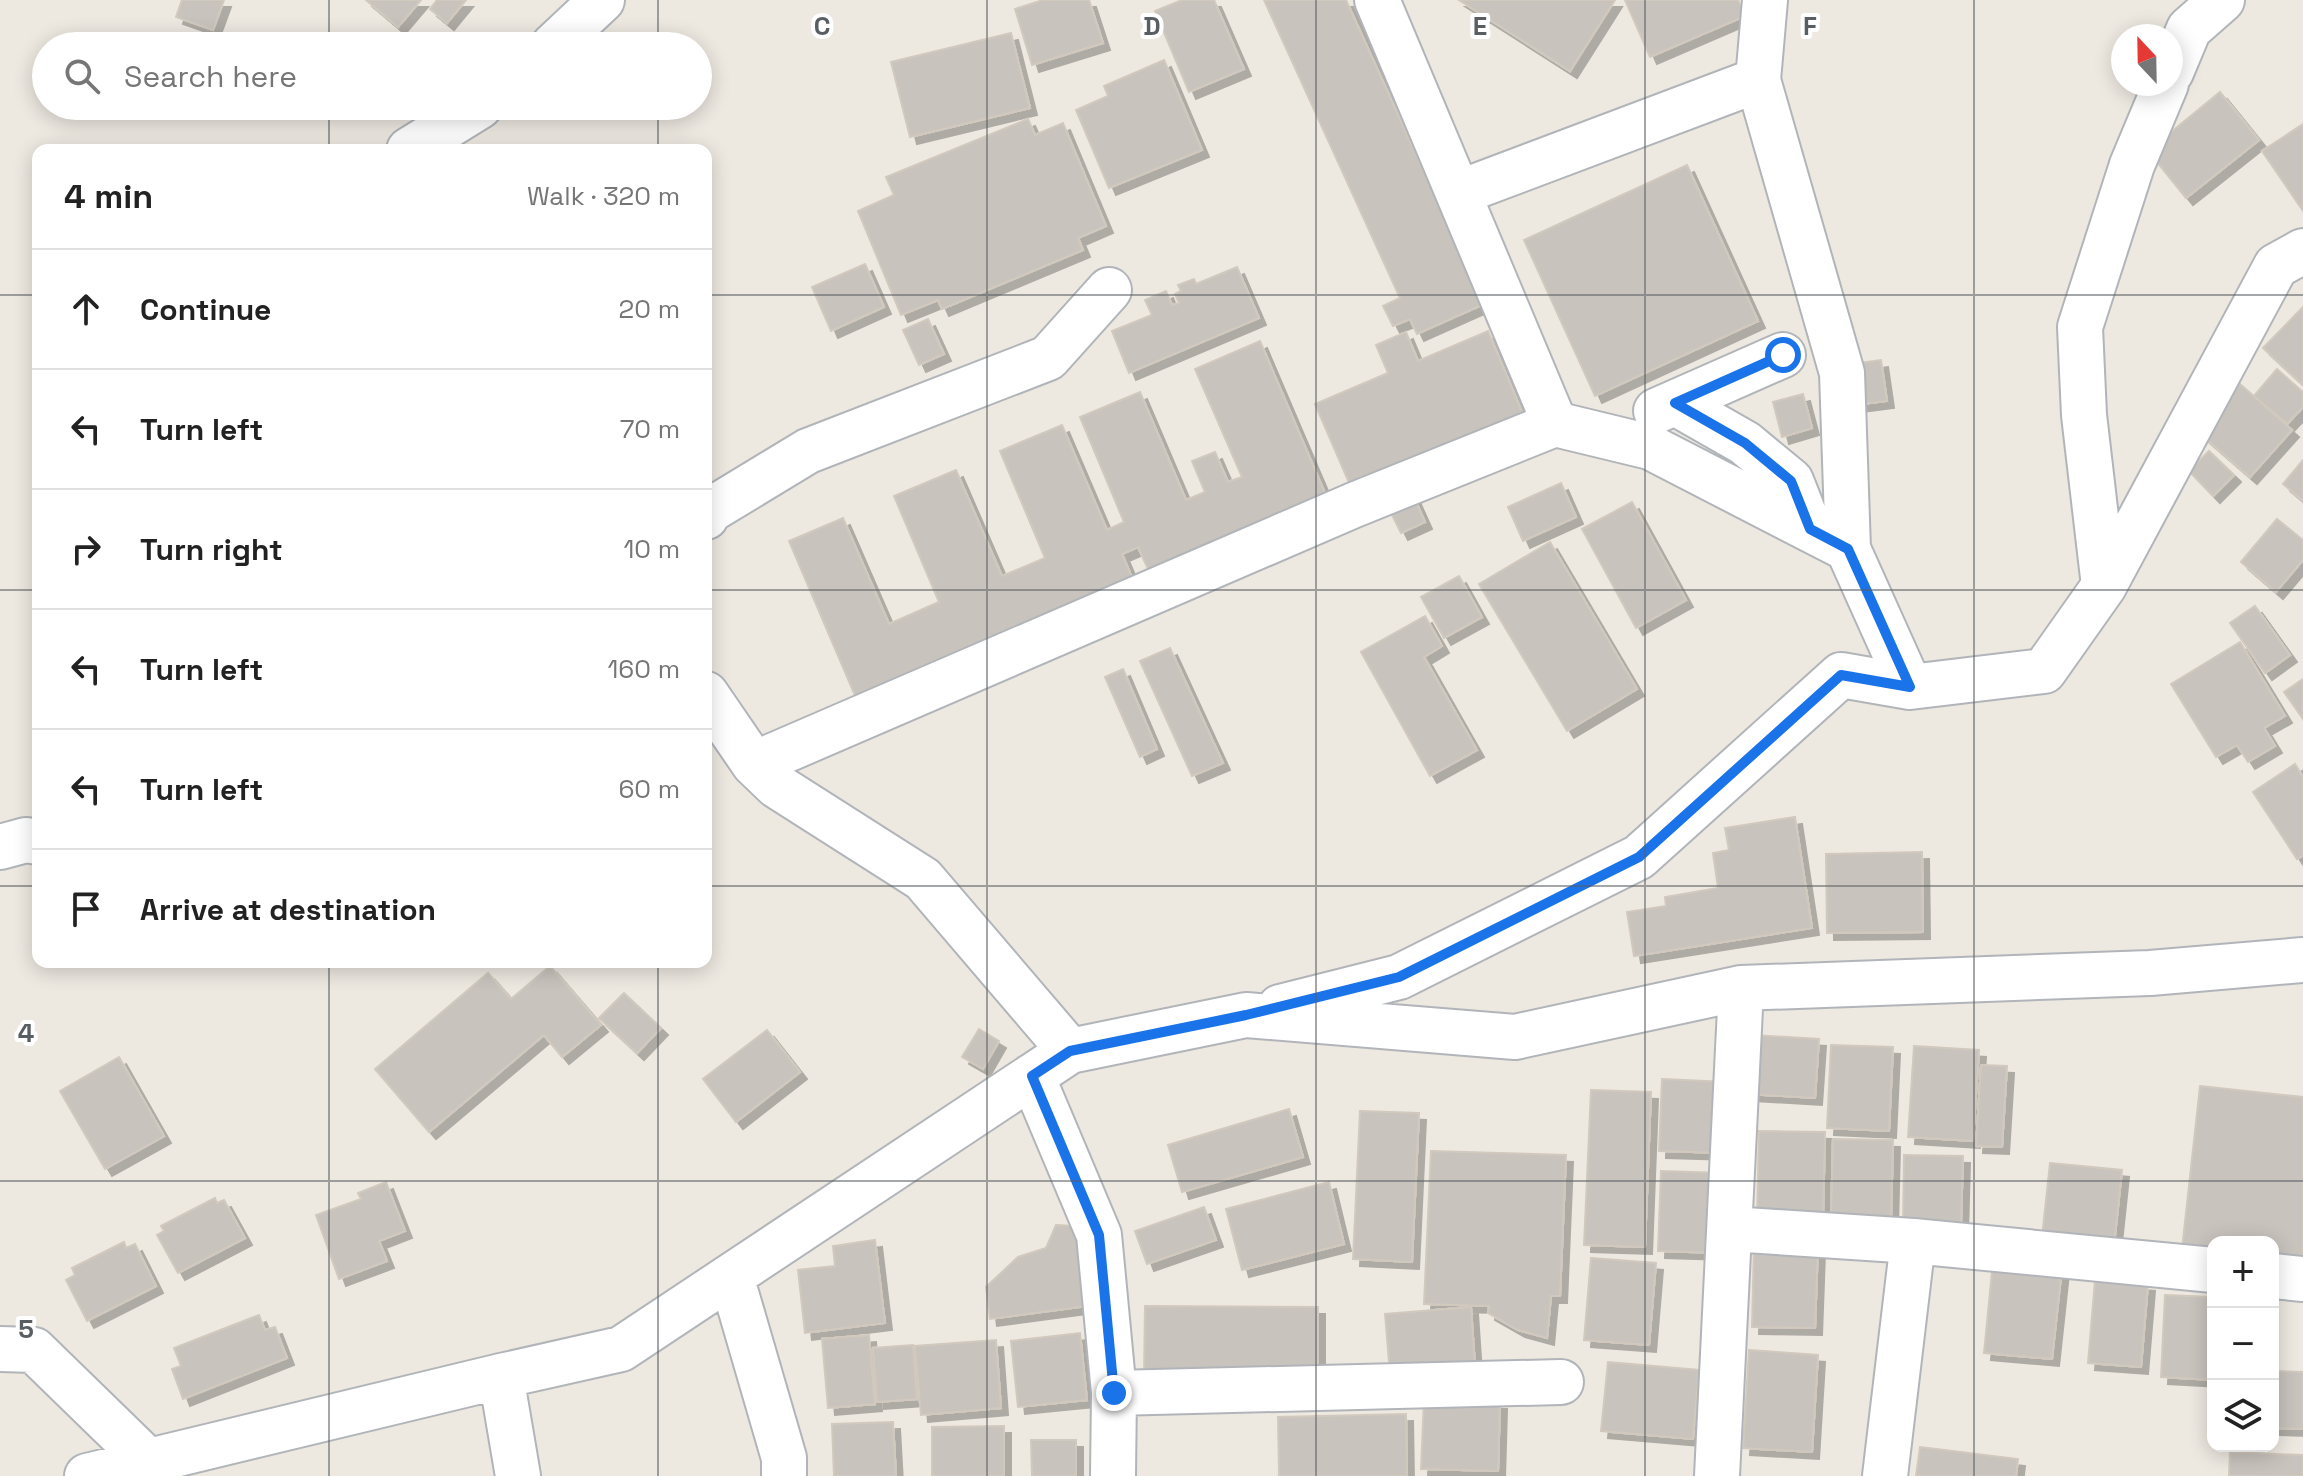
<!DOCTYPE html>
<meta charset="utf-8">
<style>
body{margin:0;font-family:"Space Grotesk",sans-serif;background:#f2f2f2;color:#222}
.controls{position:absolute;right:24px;bottom:24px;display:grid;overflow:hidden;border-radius:16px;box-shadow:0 4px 20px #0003}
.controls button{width:72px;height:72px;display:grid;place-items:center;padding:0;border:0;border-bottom:2px solid #e0e0e0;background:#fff;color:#222;font:40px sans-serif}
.compass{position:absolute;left:2111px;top:24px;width:72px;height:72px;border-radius:50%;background:#fff;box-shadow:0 4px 20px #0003;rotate:338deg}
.stop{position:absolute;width:24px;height:24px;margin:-18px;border:6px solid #1a73e8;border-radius:50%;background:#fff}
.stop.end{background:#1a73e8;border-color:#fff;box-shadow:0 2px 8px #0008}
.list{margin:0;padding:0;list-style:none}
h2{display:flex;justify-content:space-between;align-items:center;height:104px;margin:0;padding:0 32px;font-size:34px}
h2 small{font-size:26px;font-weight:400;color:#767676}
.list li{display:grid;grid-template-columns:52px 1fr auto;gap:24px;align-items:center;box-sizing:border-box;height:120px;padding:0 32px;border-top:2px solid #e0e0e0}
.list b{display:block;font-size:30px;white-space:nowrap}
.list em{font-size:26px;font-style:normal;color:#767676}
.icon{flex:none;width:44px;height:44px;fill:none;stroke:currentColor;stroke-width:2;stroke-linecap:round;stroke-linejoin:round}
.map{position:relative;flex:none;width:2303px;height:1476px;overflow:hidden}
.search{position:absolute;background:#fff;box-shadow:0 4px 20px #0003;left:32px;top:32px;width:680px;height:88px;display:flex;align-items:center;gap:20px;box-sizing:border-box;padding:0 28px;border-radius:44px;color:#767676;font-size:30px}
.panel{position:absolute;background:#fff;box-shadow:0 4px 20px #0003;left:32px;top:144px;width:680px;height:824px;border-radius:16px}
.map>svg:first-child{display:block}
.building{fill:#c8c3bd;stroke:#d2c9be;stroke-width:2;filter:url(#shadow)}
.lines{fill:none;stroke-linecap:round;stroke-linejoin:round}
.minor-casing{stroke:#b1b5b9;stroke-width:48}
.minor{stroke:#fff;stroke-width:44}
.route{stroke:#1a73e8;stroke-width:10}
.grid{fill:none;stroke:#595e62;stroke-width:2;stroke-opacity:0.55}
.grid-label{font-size:26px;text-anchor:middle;font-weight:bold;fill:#595e62;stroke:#fff;stroke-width:8;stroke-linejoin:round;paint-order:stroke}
</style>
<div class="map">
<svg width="2303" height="1476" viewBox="0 0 2303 1476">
<defs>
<filter id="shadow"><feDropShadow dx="7" dy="7" stdDeviation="0" flood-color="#0004"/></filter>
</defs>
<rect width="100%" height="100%" fill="#ede8e0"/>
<path class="building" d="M182,0H224L213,30L176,17Z
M366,0H421L398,27Z
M437,0H466L447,23L430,9Z
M1043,0H1089L1103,43L1032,65L1015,9Z
M1182,0H1214L1244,69L1189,92L1155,11Z
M1264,0H1346L1484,304L1417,334L1410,319L1393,326L1383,306L1400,298Z
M1459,0H1615L1570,71Z
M1625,0H1738L1745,16L1650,57Z
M1011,33L1030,108L910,137L891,62Z
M1164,60L1202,150L1109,188L1076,110L1108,96L1104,86Z
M2220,92L2259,140L2186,198L2148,151Z
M1028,119L1035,135L1063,123L1106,226L1078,238L1083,250L942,309L938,300L901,315L858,211L894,195L886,177Z
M2303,124V211L2262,151Z
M1687,165L1758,321L1595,396L1524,240Z
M865,264L884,307L831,331L812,287Z
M1237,267L1259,318L1129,373L1112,331L1152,315L1145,300L1166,291L1172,305L1179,303L1175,294L1181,291L1178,285L1194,279L1196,284Z
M2303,307V385L2263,348Z
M928,319L944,354L919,365L903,330Z
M1488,331L1522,412L1350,485L1315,404L1388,373L1376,345L1406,332L1418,361Z
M1260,341L1330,505L1153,580L1138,547L1122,554L1136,587L859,705L789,541L843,518L889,624L939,602L894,496L956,470L1002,576L1045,558L1000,451L1062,425L1107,530L1124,522L1080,417L1140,392L1186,500L1205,492L1192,461L1215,452L1228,482L1242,477L1195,369Z
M1881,360L1887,401L1856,405L1850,364Z
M2277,369L2303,392V407L2287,424L2254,396Z
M2240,384L2292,430L2250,477L2198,432Z
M1803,394L1812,428L1782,437L1773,402Z
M2209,451L2234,475L2213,496L2189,471Z
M2303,460V501L2283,484Z
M1561,483L1576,517L1523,541L1508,507Z
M1411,491L1425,522L1401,533L1386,503Z
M1632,502L1686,600L1636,628L1582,529Z
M2277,519L2303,540V560L2276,592L2241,562Z
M1550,542L1637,689L1567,731L1479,584Z
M1459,576L1482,617L1444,638L1421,597Z
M2255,606L2290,655L2265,673L2230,623Z
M1425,616L1442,646L1424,657L1477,750L1430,776L1361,652Z
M2240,642L2285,716L2264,728L2275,746L2248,762L2237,745L2216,757L2171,684Z
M1170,648L1223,763L1192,776L1140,661Z
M1123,669L1157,749L1140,757L1105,677Z
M2303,679V719L2284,692Z
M2295,764L2303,777V855L2297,859L2253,792Z
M1795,817L1812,928L1634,956L1627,912L1666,906L1665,897L1718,888L1713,853L1729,850L1725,828Z
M1922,852L1923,932L1827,933L1826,854Z
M550,966L601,1025L562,1057L544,1035L429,1132L375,1069L488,973L511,999Z
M624,993L661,1028L637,1053L599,1018Z
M979,1029L999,1041L983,1069L962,1057Z
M767,1030L800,1072L736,1122L703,1079Z
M1752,1035L1819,1039L1815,1098L1748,1094Z
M1831,1045L1893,1047L1889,1131L1827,1128Z
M1914,1046L1979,1050L1973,1141L1908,1137Z
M119,1057L164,1136L105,1169L60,1091Z
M1981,1065L2007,1066L2002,1147L1976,1146Z
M1662,1079L1727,1082L1725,1153L1659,1151Z
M2200,1086L2303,1097V1271L2273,1268V1242H2213V1262L2181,1258Z
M1591,1090L1651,1092L1645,1247L1584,1245Z
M1289,1109L1303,1157L1182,1192L1168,1145Z
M1360,1111L1419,1113L1412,1262L1353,1259Z
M1759,1131L1825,1132L1823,1220L1757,1218Z
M1833,1139L1893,1140L1891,1220L1831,1219Z
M1431,1151L1566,1155L1560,1296H1551L1547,1338L1518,1330L1488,1313L1489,1306L1424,1304Z
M1904,1155L1963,1156L1961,1226L1903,1225Z
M2050,1163L2122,1170L2114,1245L2042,1237Z
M1661,1171L1723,1173L1719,1253L1658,1251Z
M386,1182L405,1231L379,1241L387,1261L339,1279L316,1215L361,1199L358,1193Z
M1329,1182L1344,1244L1242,1270L1226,1209Z
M215,1198L217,1203L224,1200L245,1238L178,1273L157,1235L164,1231L161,1226Z
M1204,1207L1216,1240L1147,1264L1135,1231Z
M1056,1225L1075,1226L1088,1306L990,1319L986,1287L1018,1257L1046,1248Z
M875,1240L885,1323L805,1333L798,1270L835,1266L833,1246Z
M124,1242L126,1248L135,1244L156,1286L87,1321L66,1280L75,1275L72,1268Z
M1754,1245L1818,1246L1815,1328L1752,1327Z
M1591,1258L1656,1263L1649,1345L1584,1340Z
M1993,1261L2062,1267L2052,1359L1984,1353Z
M2095,1280L2148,1284L2141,1367L2088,1363Z
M2165,1295L2213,1297V1380L2161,1377Z
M1145,1306L1318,1307V1379L1144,1378Z
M1471,1307L1475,1366L1390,1374L1385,1314Z
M259,1315L265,1330L275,1327L287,1358L183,1399L172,1369L181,1366L174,1348Z
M1080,1333L1087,1400L1018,1407L1011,1341Z
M869,1335L875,1404L828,1408L822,1339Z
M996,1340L1001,1408L921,1415L915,1346Z
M913,1345L917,1399L877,1402L873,1348Z
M1749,1350L1818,1355L1812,1452L1743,1448Z
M1608,1362L1699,1370L1693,1439L1601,1431Z
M2273,1371L2303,1372V1429L2273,1428Z
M1424,1400L1500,1402L1498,1471L1421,1469Z
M1406,1414L1407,1476H1279L1278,1417Z
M893,1422L896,1476H834L832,1424Z
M1004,1426V1476H932V1427Z
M1031,1440H1076V1476H1032Z
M1920,1447L2018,1459L2016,1476H1916Z
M2230,1452L2303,1455V1476H2229Z"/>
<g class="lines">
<defs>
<path id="minor" d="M1377,0L1555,424
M1765,0L1758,80L1842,373L1848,549
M553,46L602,0
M2171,72L2189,29L2222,0
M409,150L480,106
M1458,193L1758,80
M1675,403L1745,443L1791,481L1810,529
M1656,411L1783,355
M706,517L709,511L808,451L1048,358L1109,290
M2104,586L2084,415L2080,327L2132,165L2166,84
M706,694L754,764L777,786L923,879L1070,1051
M754,764L1354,505L1555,424L1650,447L1848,549L1910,687
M0,847L26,840L38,842
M1280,1007L1399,977L1639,857L1841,675L1910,687L2044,671L2104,586L2276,266L2303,251
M1032,1076L1099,1235L1114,1393L1113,1476
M1731,1229L1913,1241L2213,1270
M731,1276L784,1458V1476
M2273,1276L2303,1279
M0,1349L34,1350L147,1460
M501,1376L518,1476
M1114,1393L1561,1382
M87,1476L501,1376L621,1349L1070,1051L1246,1015L1515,1037L1741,988L2150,973L2303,960
M1717,1476L1741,988
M1885,1476L1913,1241"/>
</defs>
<use href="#minor" class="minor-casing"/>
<use href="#minor" class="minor"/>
</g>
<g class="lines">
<path class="route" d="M1114,1393L1099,1235L1032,1076L1070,1051L1246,1015L1399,977L1639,857L1841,675L1910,687L1848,549L1810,529L1791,481L1745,443L1675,403L1783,355"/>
</g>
<path class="grid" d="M329,0V46M658,0V46M987,0V1476M1316,0V1476M1645,0V1476M1974,0V1476M329,106V150M658,106V150M0,295H38M706,295H2303M0,590H38M706,590H2303M0,886H38M706,886H2303M329,962V1476M658,962V1476M0,1181H2303"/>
<g class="grid-label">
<text x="822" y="35">C</text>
<text x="1152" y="35">D</text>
<text x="1480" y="35">E</text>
<text x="1810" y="35">F</text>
<text x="26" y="1042">4</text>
<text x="26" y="1338">5</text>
</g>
</svg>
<div class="controls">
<button>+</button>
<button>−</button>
<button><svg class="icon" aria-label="layers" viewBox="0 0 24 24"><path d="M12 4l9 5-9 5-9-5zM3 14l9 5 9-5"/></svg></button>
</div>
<svg class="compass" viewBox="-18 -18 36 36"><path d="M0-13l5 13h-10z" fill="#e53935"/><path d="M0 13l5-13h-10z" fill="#767676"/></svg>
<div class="stop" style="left:1783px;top:355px"></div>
<div class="stop end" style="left:1114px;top:1393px"></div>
<div class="search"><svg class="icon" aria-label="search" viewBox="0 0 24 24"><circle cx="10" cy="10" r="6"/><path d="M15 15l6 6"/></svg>Search here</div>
<section class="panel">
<h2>4 min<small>Walk · 320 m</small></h2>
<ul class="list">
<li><svg class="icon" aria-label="ahead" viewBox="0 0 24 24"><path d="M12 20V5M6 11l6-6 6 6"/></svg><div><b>Continue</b></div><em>20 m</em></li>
<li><svg class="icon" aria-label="left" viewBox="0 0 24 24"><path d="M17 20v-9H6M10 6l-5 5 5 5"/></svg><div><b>Turn left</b></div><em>70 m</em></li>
<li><svg class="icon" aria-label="right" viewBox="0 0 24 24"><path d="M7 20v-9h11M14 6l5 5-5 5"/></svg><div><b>Turn right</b></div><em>10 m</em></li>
<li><svg class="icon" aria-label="left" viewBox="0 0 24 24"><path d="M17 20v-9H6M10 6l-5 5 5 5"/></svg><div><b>Turn left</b></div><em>160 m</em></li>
<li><svg class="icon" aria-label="left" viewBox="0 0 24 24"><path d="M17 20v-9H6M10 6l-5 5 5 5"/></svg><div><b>Turn left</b></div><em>60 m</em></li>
<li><svg class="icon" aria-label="arrive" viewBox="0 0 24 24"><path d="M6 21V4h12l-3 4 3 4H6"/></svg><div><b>Arrive at destination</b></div></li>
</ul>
</section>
</div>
